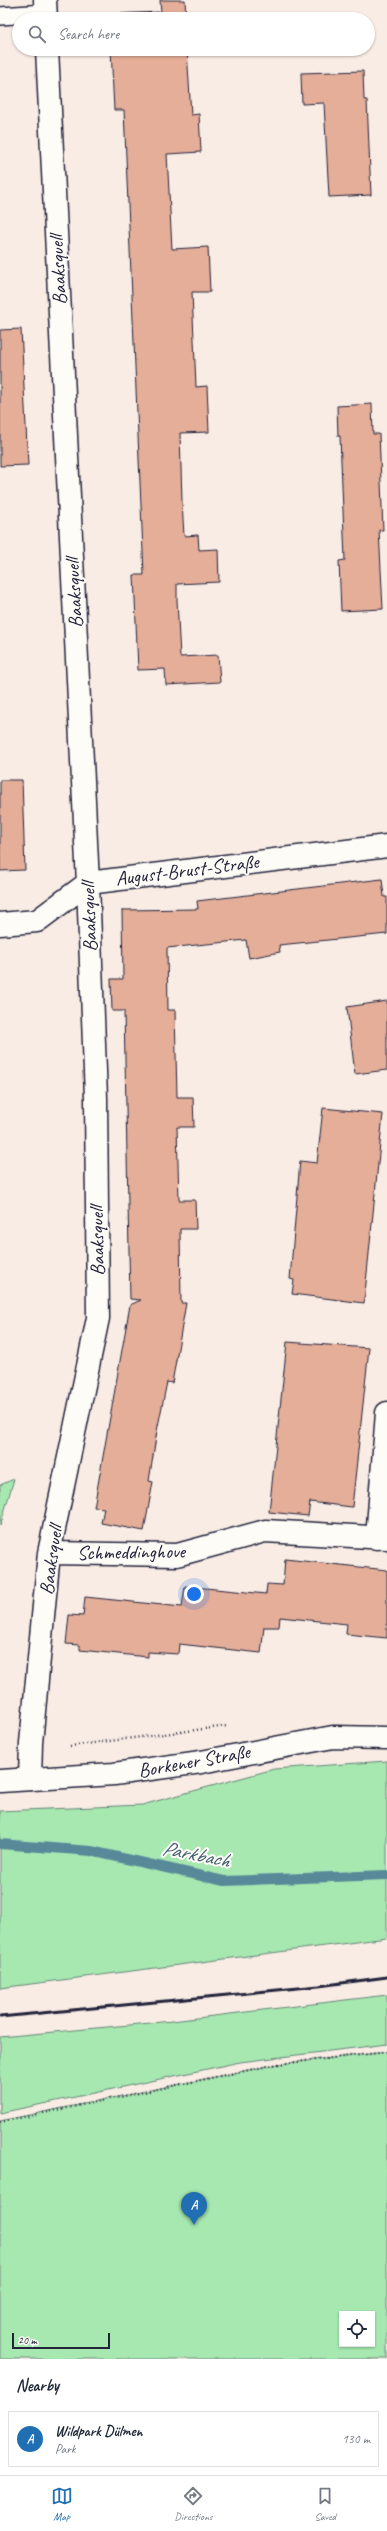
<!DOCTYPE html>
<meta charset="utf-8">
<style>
body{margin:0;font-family:Caveat,sans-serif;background:#f2f2f3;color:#1f2937}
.controls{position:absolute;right:12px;bottom:12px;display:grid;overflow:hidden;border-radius:0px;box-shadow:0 1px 3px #0004}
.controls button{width:36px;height:36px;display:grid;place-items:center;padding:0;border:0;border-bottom:1px solid #e0e1e3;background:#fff;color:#1f2937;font:20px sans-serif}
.scale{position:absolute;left:12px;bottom:10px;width:98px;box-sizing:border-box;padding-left:4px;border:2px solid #22223b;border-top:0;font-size:11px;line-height:14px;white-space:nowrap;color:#22223b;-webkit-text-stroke:3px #fdfcf7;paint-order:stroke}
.you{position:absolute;left:194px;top:1594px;width:14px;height:14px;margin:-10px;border:3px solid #fff;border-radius:50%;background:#1a73e8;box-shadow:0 0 0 6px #1a73e833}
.badge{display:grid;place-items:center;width:26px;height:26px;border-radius:50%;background:#1f6fb2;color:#fff;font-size:13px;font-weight:700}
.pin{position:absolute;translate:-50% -33px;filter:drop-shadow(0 1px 2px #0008)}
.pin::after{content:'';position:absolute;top:21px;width:14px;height:12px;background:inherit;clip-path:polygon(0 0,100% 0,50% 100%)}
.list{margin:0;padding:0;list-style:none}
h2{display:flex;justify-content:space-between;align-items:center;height:52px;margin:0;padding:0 16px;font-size:17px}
h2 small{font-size:13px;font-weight:400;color:#747a83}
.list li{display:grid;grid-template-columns:26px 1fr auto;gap:12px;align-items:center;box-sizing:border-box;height:56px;margin:0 8px 8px;padding:0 8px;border:1px solid #e0e1e3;border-radius:0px}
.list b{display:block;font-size:15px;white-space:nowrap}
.list p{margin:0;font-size:13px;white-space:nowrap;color:#747a83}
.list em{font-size:13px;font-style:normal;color:#747a83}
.icon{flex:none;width:22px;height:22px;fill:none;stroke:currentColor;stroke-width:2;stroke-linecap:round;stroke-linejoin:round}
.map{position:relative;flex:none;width:387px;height:2359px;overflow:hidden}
.search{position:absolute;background:#fff;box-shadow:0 1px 3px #0004;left:12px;right:12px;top:12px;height:44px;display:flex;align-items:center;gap:10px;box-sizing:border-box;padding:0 14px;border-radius:22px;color:#747a83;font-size:15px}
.sheet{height:116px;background:#fff}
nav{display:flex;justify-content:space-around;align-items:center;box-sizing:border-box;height:56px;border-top:1px solid #e0e1e3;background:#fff;font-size:11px;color:#747a83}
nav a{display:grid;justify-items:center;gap:2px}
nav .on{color:#1f6fb2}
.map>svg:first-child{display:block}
.green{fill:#a7e8b1;stroke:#648576;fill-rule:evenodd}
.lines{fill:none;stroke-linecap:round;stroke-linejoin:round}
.stream{stroke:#598999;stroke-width:10}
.building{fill:#e4ae99;stroke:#22223b}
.lane-casing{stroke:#22223b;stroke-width:20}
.street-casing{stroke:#22223b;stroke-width:25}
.secondary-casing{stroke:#22223b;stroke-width:25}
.path{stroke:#22223b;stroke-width:2.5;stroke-dasharray:1 3;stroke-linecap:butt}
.lane{stroke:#fdfcf7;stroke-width:17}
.street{stroke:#fdfcf7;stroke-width:22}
.secondary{stroke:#fdfcf7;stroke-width:22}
.rail{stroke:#22223b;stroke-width:3}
.labels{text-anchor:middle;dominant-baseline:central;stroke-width:4;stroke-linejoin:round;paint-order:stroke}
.street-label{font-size:20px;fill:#22223b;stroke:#fdfcf7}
.water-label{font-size:21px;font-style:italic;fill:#425e72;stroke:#fdfcf7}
</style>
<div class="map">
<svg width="387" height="2359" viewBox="0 0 387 2359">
<rect width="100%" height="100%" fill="#f8ece4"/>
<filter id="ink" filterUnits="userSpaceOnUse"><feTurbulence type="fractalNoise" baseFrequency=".025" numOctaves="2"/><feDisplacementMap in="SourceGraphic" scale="8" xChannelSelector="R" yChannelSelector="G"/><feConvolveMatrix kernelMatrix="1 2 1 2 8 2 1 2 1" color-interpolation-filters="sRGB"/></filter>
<g filter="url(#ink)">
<path class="green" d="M14,1479L0,1526V1485Z
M387,1761V1938L0,1988V1811L142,1805L274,1769Z
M387,1995V2044L240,2062L0,2113V2037L172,2021Z
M387,2052V2359H0V2121L278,2064ZM342,2314H372V2344H342Z"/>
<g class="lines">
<path class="stream" d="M0,1844L91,1851L224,1881L387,1875"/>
</g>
<path class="building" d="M160,0H185L186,19H109V14L161,12Z
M111,49H187L191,115L199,114L201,152L167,154L172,249L208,247L210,292H192L196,387L207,386L209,432L180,433L182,502L184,536L198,535L199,550L218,549L219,582L177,584V600L180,657L218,655L220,682L166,685L165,669L138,670L134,575H144L130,250L124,110H114Z
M363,71L364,100H367L371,195L329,197L324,103L302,104L301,73Z
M21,329L28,465L0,466V330Z
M372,404L373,434H379L383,530H379L383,609L341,611L339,561L345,560L340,436H338L337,406Z
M0,780H22L25,870L0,871Z
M382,879L384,897H387V934L279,945L280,952L249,958L246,940L167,948L168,1010H175L177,1097H193L194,1127H177L179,1200H195L196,1229H180L181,1303H186L172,1383L167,1382L157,1431L149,1481L153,1482L144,1531L101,1523L104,1508L94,1507L130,1305L141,1300L130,1299L124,1011H112L111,979H123L122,910L198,909L197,901Z
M387,1001V1070L355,1074L347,1007Z
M323,1108L383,1114L364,1303L292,1294L294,1280L290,1279L300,1161L317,1163Z
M287,1342L369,1348L352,1507L310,1502L308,1516L269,1512Z
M285,1559L387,1570V1638L346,1634L347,1624L280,1617L279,1627H264L261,1653L179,1644L178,1654L148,1652V1657L80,1650V1645L66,1644L69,1615L83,1616L85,1597L182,1607L185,1586L266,1594L267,1584L283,1585Z"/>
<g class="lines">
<defs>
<path id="lane" d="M0,16L45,13"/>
<path id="street" d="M45,0L46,19
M0,924L37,921L88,883L387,846
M377,1538L387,1413
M49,1553L177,1555L265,1531L387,1538
M30,1779L31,1743L49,1553L98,1318L96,1098L88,883L47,49"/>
<path id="secondary" d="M0,1781L114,1774L201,1762L333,1737L387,1738"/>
</defs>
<use href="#lane" class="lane-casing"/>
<use href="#street" class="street-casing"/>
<use href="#secondary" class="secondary-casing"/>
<path class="path" d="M70,1746L227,1726
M0,2122L278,2064L387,2052"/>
<use href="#lane" class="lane"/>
<use href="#street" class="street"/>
<use href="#secondary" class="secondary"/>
<path class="rail" d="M0,2017L319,1986L387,1977"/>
</g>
</g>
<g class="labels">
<g class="street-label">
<text transform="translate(58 270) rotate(-93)">Baaksquell</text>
<text transform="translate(74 593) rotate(-93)">Baaksquell</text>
<text transform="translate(187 870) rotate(-7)">August-Brust-Straße</text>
<text transform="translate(89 917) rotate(-92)">Baaksquell</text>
<text transform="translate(97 1241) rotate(-91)">Baaksquell</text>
<text transform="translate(131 1552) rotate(-1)">Schmeddinghove</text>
<text transform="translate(51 1560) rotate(-82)">Baaksquell</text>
<text transform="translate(194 1761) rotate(-10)">Borkener Straße</text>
</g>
<g class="water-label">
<text transform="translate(196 1854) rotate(11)">Parkbach</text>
</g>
</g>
</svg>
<div class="controls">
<button><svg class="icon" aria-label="locate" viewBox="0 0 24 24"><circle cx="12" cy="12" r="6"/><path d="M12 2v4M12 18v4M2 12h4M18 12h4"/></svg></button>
</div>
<div class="scale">20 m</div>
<div class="you"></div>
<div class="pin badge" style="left:194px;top:2225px">A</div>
<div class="search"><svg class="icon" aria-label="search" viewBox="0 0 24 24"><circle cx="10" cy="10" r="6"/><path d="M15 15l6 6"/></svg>Search here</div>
</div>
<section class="sheet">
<h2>Nearby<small></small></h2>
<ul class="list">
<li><span class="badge">A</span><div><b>Wildpark Dülmen</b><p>Park</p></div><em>130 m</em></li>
</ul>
</section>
<nav>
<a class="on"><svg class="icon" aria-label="map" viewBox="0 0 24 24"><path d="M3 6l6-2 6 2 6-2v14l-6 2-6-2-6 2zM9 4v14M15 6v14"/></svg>Map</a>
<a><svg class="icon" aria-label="directions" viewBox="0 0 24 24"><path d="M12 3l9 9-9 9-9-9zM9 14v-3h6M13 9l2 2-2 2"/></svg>Directions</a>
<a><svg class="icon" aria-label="saved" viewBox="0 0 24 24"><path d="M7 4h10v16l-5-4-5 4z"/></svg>Saved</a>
</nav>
